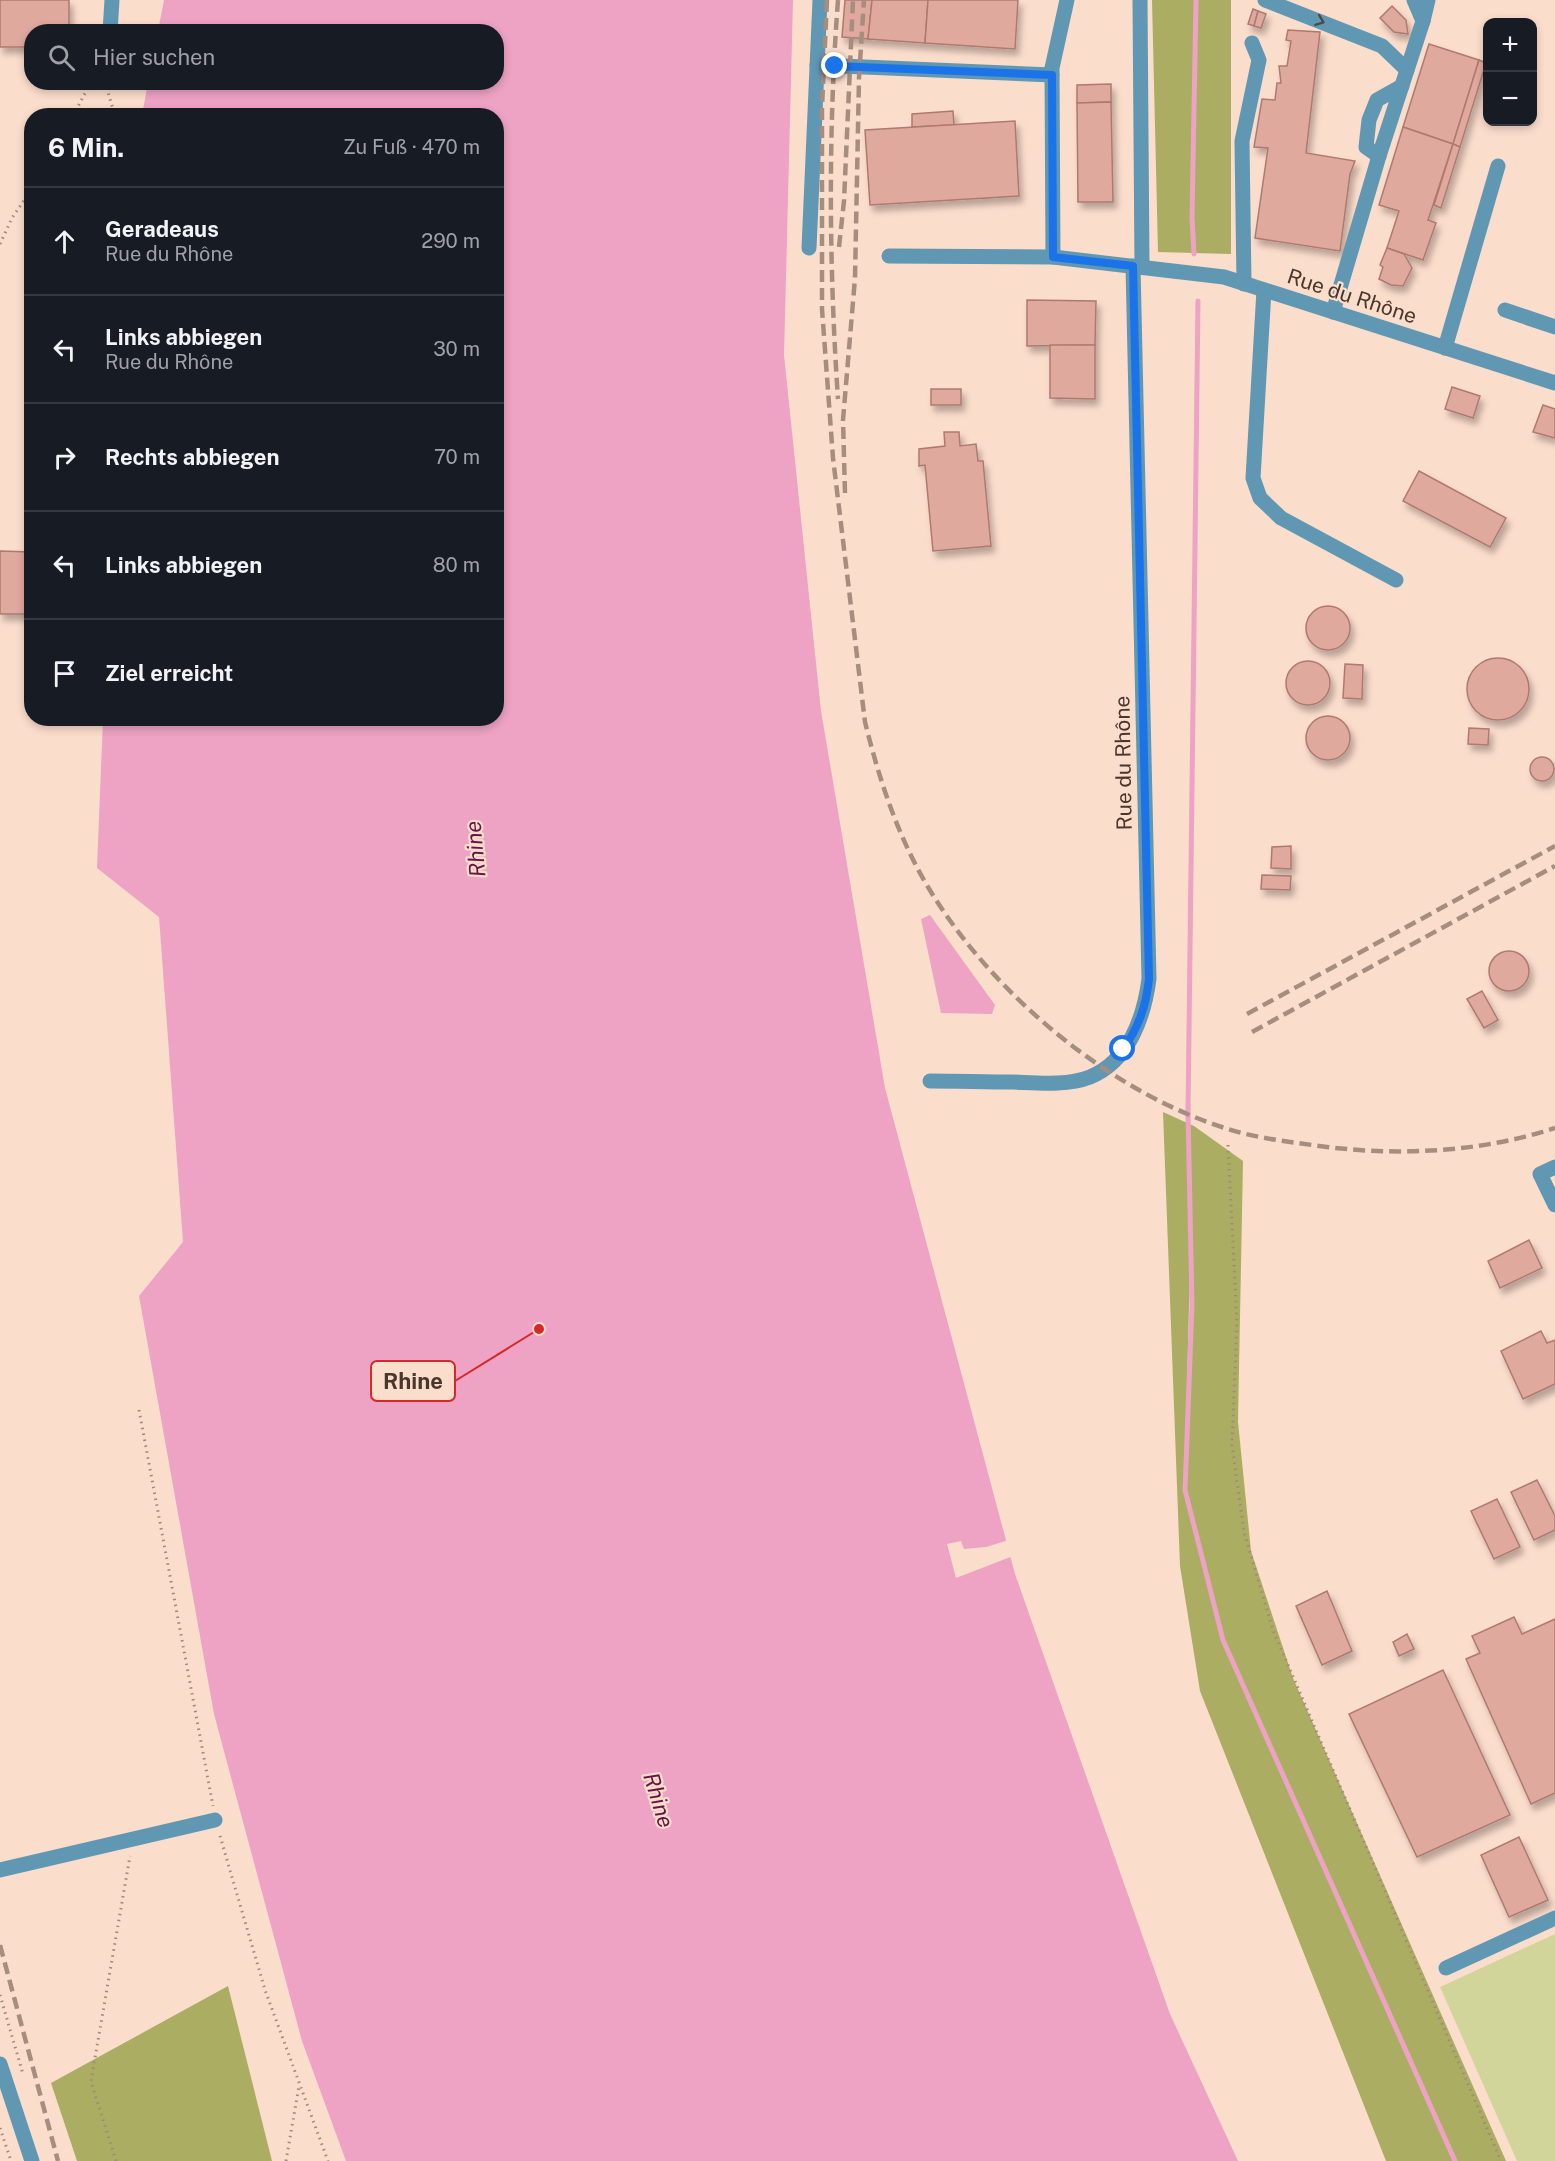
<!DOCTYPE html>
<html lang="de">
<head>
<meta charset="utf-8">
<style>
  :root { --surface:#171b24; --page:#242831; --text:#f1f3f6; --muted:#9ea1a6; --line:#363941 }
  body { margin:0; font-family:"Public Sans",sans-serif; background:var(--page); color:var(--text) }
  .controls { position:absolute; right:18px; top:18px; display:grid; overflow:hidden; border-radius:12px; box-shadow:0 3px 9px #0003 }
  .controls button { width:54px; height:54px; display:grid; place-items:center; padding:0; border:0; border-bottom:2px solid var(--line); background:var(--surface); color:var(--text); font:30px sans-serif }
  .stop { position:absolute; width:18px; height:18px; margin:-14px; border:4px solid #1a73e8; border-radius:50%; background:#fff }
  .stop.end { background:#1a73e8; border-color:#fff; box-shadow:0 2px 6px #0008 }
  .list { margin:0; padding:0; list-style:none }
  h2 { display:flex; justify-content:space-between; align-items:center; height:78px; margin:0; padding:0 24px; font-size:26px }
  h2 small { font-size:20px; font-weight:400; color:var(--muted) }
  .list li { display:grid; grid-template-columns:39px 1fr auto; gap:18px; align-items:center; box-sizing:border-box; height:108px; padding:0 24px; border-top:2px solid var(--line) }
  .list b { display:block; font-size:22px; white-space:nowrap }
  .list p { margin:0; font-size:20px; white-space:nowrap; color:var(--muted) }
  .list em { font-size:20px; font-style:normal; color:var(--muted) }
  .icon { flex:none; width:33px; height:33px; fill:none; stroke:currentColor; stroke-width:2; stroke-linecap:round; stroke-linejoin:round }
  .map { position:relative; flex:none; width:1555px; height:2161px; overflow:hidden }
  .search { position:absolute; background:var(--surface); box-shadow:0 3px 9px #0003; left:24px; top:24px; width:480px; height:66px; display:flex; align-items:center; gap:15px; box-sizing:border-box; padding:0 21px; border-radius:24px; color:var(--muted); font-size:22px }
  .panel { position:absolute; background:var(--surface); box-shadow:0 3px 9px #0003; left:24px; top:108px; width:480px; height:618px; border-radius:24px }
  .map>svg:first-child { display:block }
  .green { fill:#d2d59a }
  .forest { fill:#aaad62; fill-rule:evenodd }
  .water { fill:#eea2c4 }
  .pier { fill:#fbddcc }
  .lines { fill:none; stroke-linecap:round; stroke-linejoin:round }
  .stream { stroke:#eea2c4; stroke-width:5 }
  .building { fill:#e0a99e; stroke:#ae7a70; stroke-width:1.5; filter:url(#shadow) }
  .path { stroke:#a2897b; stroke-width:3; stroke-dasharray:1.5 4.5; stroke-linecap:butt }
  .minor { stroke:#6097b3; stroke-width:15 }
  .rail { stroke:#a68e7f; stroke-width:4.5; stroke-dasharray:12 6; stroke-linecap:butt }
  .oneway { stroke:#4e4a47 }
  .route { stroke:#1a73e8; stroke-width:8 }
  .labels { text-anchor:middle; dominant-baseline:central; stroke-width:4.5; stroke-linejoin:round; paint-order:stroke }
  .street-label { font-size:21px; fill:#4a372c; stroke:#fbddcc }
  .water-label { font-size:22px; font-style:italic; fill:#691345; stroke:#fbddcc }
  .leader { fill:none; stroke:#d62828; stroke-width:2 }
  .callout-dot { fill:#d62828; stroke:#fbddcc; stroke-width:2 }
  .callout { fill:#fbddcc; stroke:#d62828; stroke-width:2 }
  .callout-label { font-size:22px; text-anchor:middle; font-weight:bold; fill:#4a372c }
</style>
</head>
<body>
<div class="map">
<svg width="1555" height="2161" viewBox="0 0 1555 2161">
  <defs>
    <filter id="shadow"><feDropShadow dx="3.5" dy="6" stdDeviation="3" flood-color="#0004"/></filter>
  </defs>
  <rect width="100%" height="100%" fill="#fbddcc"/>
  <polygon class="green" points="1555,1934 1555,2161 1517,2161 1440,1987"/>
  <g class="forest">
    <polygon points="1152,0 1231,0 1231,254 1158,252"/>
    <path d="M1163,1112L1194,1126L1243,1161L1238,1422L1251,1551L1293,1678L1506,2161H1386L1200,1691L1180,1566ZM1192,1193V1305L1187,1421H1186Z"/>
    <polygon points="228,1986 272,2161 77,2161 51,2083"/>
  </g>
  <g class="water">
    <polygon points="164,0 793,0 784,355 821,711 885,1088 1015,1574 1170,2014 1238,2161 346,2161 302,2041 214,1714 139,1296 183,1242 159,917 97,868 103,719 496,718 496,116 142,115 148,83 496,82 496,32 158,31"/>
    <polygon points="930,915 995,1005 992,1014 941,1013 921,919"/>
  </g>
  <polygon class="pier" points="1009,1540 1013,1556 956,1578 947,1544 961,1541 964,1549 986,1547"/>
  <g class="lines">
    <g class="stream">
      <polyline points="1194,254 1192,218 1196,0"/>
      <polyline points="1198,301 1188,1112 1192,1305 1185,1490 1223,1640 1455,2161"/>
    </g>
  </g>
  <g class="building">
    <polygon points="0,0 69,0 69,32 32,32 32,47 0,47"/>
    <polygon points="845,0 872,0 868,39 842,37"/>
    <polygon points="872,0 928,0 925,43 868,39"/>
    <polygon points="928,0 1018,0 1015,49 925,43"/>
    <polygon points="1392,6 1406,20 1408,34 1394,32 1380,18"/>
    <polygon points="1253,9 1258,11 1254,26 1248,24"/>
    <polygon points="1258,11 1266,14 1261,28 1254,26"/>
    <polygon points="1288,30 1320,32 1306,153 1355,161 1350,174 1340,251 1255,238 1268,148 1254,147 1262,99 1275,100 1277,83 1281,83 1279,66 1287,66 1291,41 1286,40"/>
    <polygon points="1429,44 1479,60 1453,144 1403,127"/>
    <polygon points="1479,60 1486,63 1460,147 1453,144"/>
    <polygon points="1111,84 1111,102 1077,103 1077,85"/>
    <polygon points="1111,102 1113,202 1078,202 1077,103"/>
    <polygon points="953,111 954,125 912,127 912,114"/>
    <polygon points="1015,121 1019,196 870,205 865,130"/>
    <polygon points="1403,127 1453,144 1428,220 1436,223 1423,260 1387,248 1399,211 1379,205"/>
    <polygon points="1453,144 1460,147 1441,208 1434,205"/>
    <polygon points="1387,248 1404,254 1412,268 1403,286 1391,285 1379,279 1383,267 1380,265"/>
    <polygon points="1027,300 1096,301 1095,345 1027,346"/>
    <polygon points="1050,345 1095,345 1095,399 1050,398"/>
    <polygon points="1452,387 1480,396 1473,418 1445,409"/>
    <rect x="931" y="389" width="30" height="16"/>
    <polygon points="1543,405 1555,409 1555,438 1533,432"/>
    <polygon points="944,432 959,432 960,446 976,444 978,461 983,461 991,546 933,551 925,465 919,466 919,449 945,446"/>
    <polygon points="1419,471 1506,518 1490,547 1403,501"/>
    <polygon points="0,551 32,552 32,614 0,614"/>
    <circle cx="1328" cy="628" r="22"/>
    <circle cx="1498" cy="689" r="31"/>
    <circle cx="1308" cy="683" r="22"/>
    <polygon points="1345,664 1363,665 1362,699 1343,698"/>
    <circle cx="1328" cy="738" r="22"/>
    <polygon points="1469,728 1489,729 1488,745 1468,744"/>
    <circle cx="1542" cy="769" r="12"/>
    <polygon points="1291,846 1291,869 1271,868 1272,847"/>
    <polygon points="1262,875 1291,876 1290,890 1261,889"/>
    <circle cx="1509" cy="971" r="20"/>
    <polygon points="1482,991 1498,1020 1484,1028 1467,999"/>
    <polygon points="1529,1240 1542,1268 1500,1288 1488,1261"/>
    <polygon points="1541,1331 1547,1343 1555,1340 1555,1384 1523,1399 1501,1351"/>
    <polygon points="1537,1480 1555,1516 1555,1530 1534,1540 1511,1492"/>
    <polygon points="1497,1499 1520,1547 1494,1559 1471,1511"/>
    <polygon points="1327,1591 1352,1651 1322,1665 1296,1606"/>
    <polygon points="1514,1617 1522,1634 1555,1619 1555,1793 1531,1804 1466,1659 1480,1653 1472,1636"/>
    <polygon points="1407,1634 1414,1649 1399,1656 1393,1642"/>
    <polygon points="1443,1670 1510,1815 1417,1857 1349,1714"/>
    <polygon points="1519,1837 1548,1900 1509,1917 1481,1855"/>
  </g>
  <g class="lines">
    <g class="path">
      <polyline points="105,82 115,116"/>
      <polyline points="73,116 91,82"/>
      <polyline points="0,244 12,218 32,189"/>
      <polyline points="1228,1145 1237,1323 1232,1445 1244,1532 1273,1630 1501,2161"/>
      <polyline points="139,1410 213,1806"/>
      <polyline points="220,1836 265,1990 328,2161"/>
      <polyline points="0,1995 23,2074"/>
      <polyline points="0,2128 11,2161"/>
      <polyline points="116,2161 91,2081 130,1856"/>
      <polyline points="286,2161 299,2086"/>
    </g>
    <g class="minor">
      <polyline points="1140,0 1142,267"/>
      <polyline points="1265,0 1382,46 1407,70"/>
      <polyline points="1423,21 1428,0"/>
      <polyline points="110,32 112,0"/>
      <polyline points="817,65 1052,75"/>
      <polyline points="1379,156 1366,147 1369,120 1377,100 1402,86"/>
      <polyline points="809,248 820,0"/>
      <polyline points="889,256 1053,257 1224,277 1555,383"/>
      <polyline points="1053,257 1052,68 1067,0"/>
      <polyline points="1244,284 1242,141 1259,60 1252,43"/>
      <polyline points="1264,290 1253,478 1260,498 1281,518 1396,580"/>
      <polyline points="1505,310 1555,327"/>
      <polyline points="1333,312 1379,156 1423,21 1414,0"/>
      <polyline points="1445,348 1498,166"/>
      <path d="M930,1081C958,1081 985,1082 1013,1082C1038,1083 1067,1086 1090,1077C1129,1061 1144,1017 1149,979L1133,266"/>
      <polyline points="1555,1167 1540,1174 1555,1205"/>
      <polyline points="0,1870 215,1820"/>
      <polyline points="1446,1968 1555,1918"/>
      <polyline points="0,2064 32,2161"/>
    </g>
    <g class="rail">
      <path d="M827,0L822,108V309L833,458L865,722C879,779 898,837 928,887C993,996 1118,1100 1242,1133C1270,1140 1298,1143 1327,1147C1402,1156 1482,1152 1555,1128"/>
      <path d="M838,0C828,132 829,267 838,399"/>
      <polyline points="839,247 844,201 853,0"/>
      <polyline points="845,493 843,420 855,278 859,78 864,0"/>
      <polyline points="1247,1014 1555,846"/>
      <polyline points="1252,1032 1555,866"/>
      <polyline points="0,1945 58,2161"/>
    </g>
  </g>
  <defs><path id="oneway-chevron" d="M-2-3.5L2.5 0L-2 3.5" fill="none" stroke-width="1.6" stroke-linecap="round" stroke-linejoin="round" transform="scale(1.5)"/></defs>
  <use class="oneway" href="#oneway-chevron" transform="translate(1320 21) rotate(21)"/>
  <g class="lines">
    <path class="route" d="M835,66L1052,75L1053,257L1133,266L1149,979C1146,1006 1139,1027 1123,1049"/>
  </g>
  <g class="labels">
    <g class="street-label">
      <text transform="translate(1352 296) rotate(18)">Rue du Rhône</text>
      <text transform="translate(1123 763) rotate(-91)">Rue du Rhône</text>
    </g>
    <g class="water-label">
      <text transform="translate(475 849) rotate(-95)">Rhine</text>
      <text transform="translate(659 1800) rotate(73)">Rhine</text>
    </g>
  </g>
  <path class="leader" d="M539 1329L455 1381"/>
  <circle class="callout-dot" cx="539" cy="1329" r="6"/>
  <rect class="callout" x="371" y="1361" width="84" height="40" rx="6"/>
  <g class="callout-label">
    <text x="413" y="1389">Rhine</text>
  </g>
</svg>
<div class="controls">
<button>+</button>
<button>−</button>
</div>
<div class="stop" style="left:1123px;top:1049px"></div>
<div class="stop end" style="left:835px;top:66px"></div>
<div class="search"><svg class="icon" aria-label="search" viewBox="0 0 24 24"><circle cx="10" cy="10" r="6"/><path d="M15 15l6 6"/></svg>Hier suchen</div>
<section class="panel">
<h2>6 Min.<small>Zu Fuß · 470 m</small></h2>
<ul class="list">
<li><svg class="icon" aria-label="ahead" viewBox="0 0 24 24"><path d="M12 20V5M6 11l6-6 6 6"/></svg><div><b>Geradeaus</b><p>Rue du Rhône</p></div><em>290 m</em></li>
<li><svg class="icon" aria-label="left" viewBox="0 0 24 24"><path d="M17 20v-9H6M10 6l-5 5 5 5"/></svg><div><b>Links abbiegen</b><p>Rue du Rhône</p></div><em>30 m</em></li>
<li><svg class="icon" aria-label="right" viewBox="0 0 24 24"><path d="M7 20v-9h11M14 6l5 5-5 5"/></svg><div><b>Rechts abbiegen</b></div><em>70 m</em></li>
<li><svg class="icon" aria-label="left" viewBox="0 0 24 24"><path d="M17 20v-9H6M10 6l-5 5 5 5"/></svg><div><b>Links abbiegen</b></div><em>80 m</em></li>
<li><svg class="icon" aria-label="arrive" viewBox="0 0 24 24"><path d="M6 21V4h12l-3 4 3 4H6"/></svg><div><b>Ziel erreicht</b></div></li>
</ul>
</section>
</div>
</body>
</html>
